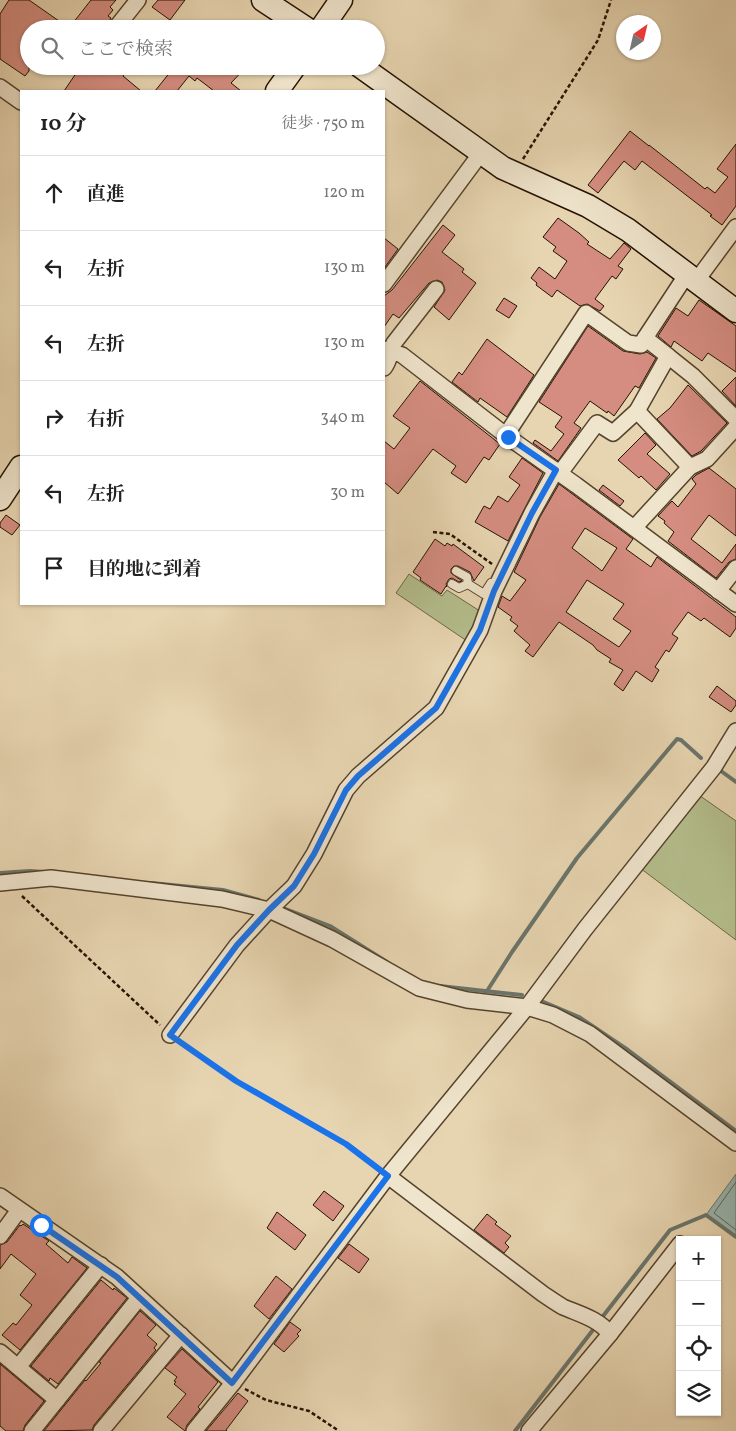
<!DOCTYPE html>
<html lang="ja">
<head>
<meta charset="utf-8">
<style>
  :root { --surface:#fff; --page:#f2f2f2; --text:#222; --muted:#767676; --line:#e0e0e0 }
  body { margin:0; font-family:Vollkorn,"Noto Serif JP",serif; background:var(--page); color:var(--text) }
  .controls { position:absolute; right:15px; bottom:15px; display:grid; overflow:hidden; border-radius:0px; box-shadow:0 1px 4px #0004 }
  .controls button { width:45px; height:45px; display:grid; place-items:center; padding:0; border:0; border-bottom:1px solid var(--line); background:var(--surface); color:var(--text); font:25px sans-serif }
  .compass { position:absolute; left:616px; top:15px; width:45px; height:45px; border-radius:50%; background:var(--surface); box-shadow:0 1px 4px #0004; rotate:34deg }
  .stop { position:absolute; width:15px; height:15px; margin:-11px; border:4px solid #1a73e8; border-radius:50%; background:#fff }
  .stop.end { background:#1a73e8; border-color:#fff; box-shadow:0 1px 5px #0008 }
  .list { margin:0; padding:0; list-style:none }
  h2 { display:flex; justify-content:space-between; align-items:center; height:65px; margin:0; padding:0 20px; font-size:21px }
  h2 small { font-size:16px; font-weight:400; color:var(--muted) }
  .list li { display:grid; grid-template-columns:32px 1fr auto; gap:15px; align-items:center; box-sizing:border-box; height:75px; padding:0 20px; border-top:1px solid var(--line) }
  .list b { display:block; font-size:19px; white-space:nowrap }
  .list em { font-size:16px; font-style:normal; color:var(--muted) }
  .icon { flex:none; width:28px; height:28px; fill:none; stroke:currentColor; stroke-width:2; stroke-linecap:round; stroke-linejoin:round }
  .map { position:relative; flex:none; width:736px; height:1431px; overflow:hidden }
  .search { position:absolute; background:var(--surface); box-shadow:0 1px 4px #0004; left:20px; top:20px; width:365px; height:55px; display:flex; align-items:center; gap:12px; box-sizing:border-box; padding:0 18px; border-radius:28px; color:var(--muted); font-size:19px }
  .panel { position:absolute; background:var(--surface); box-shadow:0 1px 4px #0004; left:20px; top:90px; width:365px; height:515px; border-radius:0px }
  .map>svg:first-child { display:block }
  .green { fill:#b4bd8c; stroke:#6c6846 }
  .water { fill:#98b7b3; stroke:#6a756b }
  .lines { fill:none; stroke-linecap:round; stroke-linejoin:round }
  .shore { stroke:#5e645a; stroke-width:1 }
  .stream { stroke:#6a756b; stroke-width:4 }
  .building { fill:#d58d81; stroke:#241200; fill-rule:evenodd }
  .lane-casing { stroke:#55432c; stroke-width:10 }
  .street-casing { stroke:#55432c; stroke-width:18 }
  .secondary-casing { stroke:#241200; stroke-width:25 }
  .path { stroke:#241200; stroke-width:2.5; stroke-dasharray:4 2.5; stroke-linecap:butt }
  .lane { stroke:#efe4cc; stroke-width:8 }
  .street { stroke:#efe4cc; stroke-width:15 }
  .secondary { stroke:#efe4cc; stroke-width:22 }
  .route { stroke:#1a73e8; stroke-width:6 }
</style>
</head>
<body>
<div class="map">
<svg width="736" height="1431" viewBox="0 0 736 1431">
  <rect width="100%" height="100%" fill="#e7d5b1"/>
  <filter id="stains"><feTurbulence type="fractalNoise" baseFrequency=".004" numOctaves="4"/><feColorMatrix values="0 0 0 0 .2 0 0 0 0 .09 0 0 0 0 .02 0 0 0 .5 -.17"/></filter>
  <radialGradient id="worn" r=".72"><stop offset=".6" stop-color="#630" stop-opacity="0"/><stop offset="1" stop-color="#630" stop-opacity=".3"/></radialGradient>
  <g class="green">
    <polygon points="409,574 442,596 447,590 483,613 467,641 396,593"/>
    <polygon points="696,793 736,821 736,940 640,868"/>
  </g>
  <polygon class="water" points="736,1174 736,1234 735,1236 706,1215"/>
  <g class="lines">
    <polyline class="shore" points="736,1182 714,1213 736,1230"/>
    <g class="stream">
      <polyline points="721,771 736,782"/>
      <polyline points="0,873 30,871 44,872"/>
      <polyline points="151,883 223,890 259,900"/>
      <polyline points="283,908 330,926 387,962"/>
      <polyline points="440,986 522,995"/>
      <polyline points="487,991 512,952 577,858 677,739 681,740 701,758"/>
      <polyline points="539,1000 579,1017 628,1050 736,1131"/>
      <polyline points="600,1320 670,1230 706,1215 736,1237"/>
      <polyline points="515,1431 596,1326"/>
    </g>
  </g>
  <g class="building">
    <polygon points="9,0 29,0 69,28 91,0 116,0 110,7 113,10 108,16 111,18 106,27 99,22 93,29 29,29 29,71 25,76 0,59 0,14"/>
    <polygon points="158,0 185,0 170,20 152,7"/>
    <polygon points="81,66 131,66 123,76 141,91 64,91"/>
    <polygon points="175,66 247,66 231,83 241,91 214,91 197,78 195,81 189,76 177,91 155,91"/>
    <polygon points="630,131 649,146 649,145 705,189 707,187 715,193 728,177 717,169 736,144 736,206 722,225 710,216 712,215 642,161 635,170 624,161 598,193 588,185"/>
    <polygon points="558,218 579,233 589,242 587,244 610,259 624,243 631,249 618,266 623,269 616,279 612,276 595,299 604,306 600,311 587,304 580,306 557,290 552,297 536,285 537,283 531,278 539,267 555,279 567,261 553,251 556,247 543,237"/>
    <polygon points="443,225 455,235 442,252 464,269 462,272 476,283 449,320 434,307 445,290 442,282 437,280 429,283 399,318 393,314 384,327 384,296 392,290"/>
    <polygon points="384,238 398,249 385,267 384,267"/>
    <polygon points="504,298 517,306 509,318 496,310"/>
    <polygon points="699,300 736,326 736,372 708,353 702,361 674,341 671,347 658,336 676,308 688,316"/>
    <polygon points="588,326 623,351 640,354 647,352 656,358 639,388 635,386 614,416 608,411 607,413 590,401 574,423 581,428 558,461 533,443 535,440 551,451 564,434 555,427 562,417 539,402"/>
    <polygon points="487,339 534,375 507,417 480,398 478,402 452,382 459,372 462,375"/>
    <polygon points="736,377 736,406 722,391"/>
    <polygon points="420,381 500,444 489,460 484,457 466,483 451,473 456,466 433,449 398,494 384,482 384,441 394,449 410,428 393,416"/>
    <polygon points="688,385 727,423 701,451 692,456 657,419 670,408"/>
    <polygon points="645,433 656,445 647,454 670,474 656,490 641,476 639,478 618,460"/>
    <polygon points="522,458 543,473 508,541 475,522 484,506 490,509 498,496 508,502 520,485 509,477"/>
    <polygon points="709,468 736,489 736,536 709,515 691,539 722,563 736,544 736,559 729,562 716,578 668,541 674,532 664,523 665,521 658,516 672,501 678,507 696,484 692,479 696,475"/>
    <path d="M559,484L633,539L626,549L651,567L657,557L736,617V628L730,637L704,618L701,621L688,612L672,634L678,638L669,652L666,650L655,667L659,670L652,682L636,671L623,691L614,684L623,670L609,662L611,659L597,650L593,645L559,622L533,657L525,651L530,645L514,631L518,626L510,620L512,617L498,607L502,596L510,601L526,580L514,572L540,517ZM585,528L617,548L602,571L572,548ZM587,580L624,604L613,619L631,631L619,647L566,612Z"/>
    <polygon points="603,485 624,501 620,506 599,490"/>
    <polygon points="6,515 20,525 12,535 0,527 0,523"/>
    <polygon points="435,539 445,546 447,543 452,546 453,544 484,567 474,581 470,572 458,566 454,566 451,569 451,573 462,581 459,582 452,578 449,579 446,584 447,587 446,586 441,594 420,580 421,578 413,572"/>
    <polygon points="717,686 736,701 736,705 731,712 709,697"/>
    <polygon points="324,1191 344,1206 333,1221 313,1205"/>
    <polygon points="277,1212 306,1235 295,1250 267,1228"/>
    <polygon points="487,1214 497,1222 495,1224 511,1236 505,1243 509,1247 504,1253 474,1230"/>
    <polygon points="23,1224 49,1241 46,1244 68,1263 72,1257 87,1268 20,1350 2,1335 13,1323 16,1325 32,1305 20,1295 36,1274 11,1254 0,1269 0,1245 7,1242 20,1225 21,1226"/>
    <polygon points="349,1244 369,1259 359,1273 338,1258"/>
    <polygon points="276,1276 292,1289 269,1319 254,1306"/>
    <polygon points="101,1280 113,1290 114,1288 127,1298 58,1384 50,1378 49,1381 31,1366"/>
    <polygon points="140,1311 156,1325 147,1335 157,1344 154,1348 156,1350 94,1425 92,1430 44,1431 85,1380 86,1381 101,1363 99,1362"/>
    <polygon points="290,1322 301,1330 297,1334 299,1336 284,1352 274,1344"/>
    <polygon points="182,1349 218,1382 198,1407 200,1409 187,1425 185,1431 167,1417 186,1394 174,1384 176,1382 174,1381 177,1377 165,1368"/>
    <polygon points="0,1364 44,1401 25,1425 23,1431 6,1431 0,1426"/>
    <polygon points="238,1393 248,1401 226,1430 227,1431 206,1431"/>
  </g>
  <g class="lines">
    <g class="lane-casing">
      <g id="lane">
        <polyline points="456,571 467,577 468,584"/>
        <polyline points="452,584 459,588 468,584 484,594 491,583"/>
      </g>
    </g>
    <g class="street-casing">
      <g id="street">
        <polyline points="115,29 138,0"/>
        <polyline points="0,87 21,102"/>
        <polyline points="697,280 736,227"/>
        <polyline points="384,284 481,153"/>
        <polyline points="384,349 402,355 508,437 576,485 736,604"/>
        <polyline points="668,356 693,376 736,419"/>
        <path d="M384,368C390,361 390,351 394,343L436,289"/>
        <polyline points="637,411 668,356 645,338 687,274"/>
        <polyline points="506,435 586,313 628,343 641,345 645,338"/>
        <polyline points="560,473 597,423 613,433 637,411 690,467 707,459 736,427"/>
        <polyline points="634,528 690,467"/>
        <polyline points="718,591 736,568"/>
        <polyline points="0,883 51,878 222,899 269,910 332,939 419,988 467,1000 527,1007 553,1015 590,1034 736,1143"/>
        <polyline points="170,1035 237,945 269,910 294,886 314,854 346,790 358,776 436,708 480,630 494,591 532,513 556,470"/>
        <path d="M388,1176L543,1294C549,1298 556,1303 563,1307C579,1314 599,1319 610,1334"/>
        <polyline points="0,1196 117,1277 233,1383 388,1176 527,1007 585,929 714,767 736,731"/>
        <polyline points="0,1236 19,1210"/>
        <polyline points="0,1352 57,1400"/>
        <polyline points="18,1367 101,1265"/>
        <polyline points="32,1431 139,1298"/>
        <polyline points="101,1431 181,1335"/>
        <polyline points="194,1431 233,1383"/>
        <polyline points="529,1431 610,1334 680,1244"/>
      </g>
    </g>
    <g class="secondary-casing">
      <g id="secondary">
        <polyline points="263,0 307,29"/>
        <polyline points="321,29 341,0"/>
        <polyline points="360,66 503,168 588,206 628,230 736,311"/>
        <polyline points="277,91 295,66"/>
        <polyline points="0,499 21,467"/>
      </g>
    </g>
    <g class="path">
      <polyline points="523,159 598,40 611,0"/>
      <polyline points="433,532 450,534 492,564"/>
      <polyline points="22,896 160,1025"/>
      <polyline points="182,1043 236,1081 346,1144 377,1168"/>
      <polyline points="245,1389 266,1400 309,1411 339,1431"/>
    </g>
    <use href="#lane" class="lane"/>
    <use href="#street" class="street"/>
    <use href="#secondary" class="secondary"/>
  </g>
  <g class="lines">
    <polyline class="route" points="41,1225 117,1277 232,1383 388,1176 346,1144 236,1081 170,1035 237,945 269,910 294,886 314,854 346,790 358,776 436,708 480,630 494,591 532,513 556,470 508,437"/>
  </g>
  <rect width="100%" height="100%" filter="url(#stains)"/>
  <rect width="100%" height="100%" fill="url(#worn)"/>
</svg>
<div class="controls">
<button>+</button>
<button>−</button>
<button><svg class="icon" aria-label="locate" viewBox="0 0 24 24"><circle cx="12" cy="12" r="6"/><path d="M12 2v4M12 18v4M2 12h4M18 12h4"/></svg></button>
<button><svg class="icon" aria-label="layers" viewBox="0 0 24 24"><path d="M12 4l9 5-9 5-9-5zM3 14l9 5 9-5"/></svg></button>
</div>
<svg class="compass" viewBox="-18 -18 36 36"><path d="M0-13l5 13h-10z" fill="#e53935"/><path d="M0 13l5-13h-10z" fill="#767676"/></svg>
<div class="stop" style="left:41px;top:1225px"></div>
<div class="stop end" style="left:508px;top:437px"></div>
<div class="search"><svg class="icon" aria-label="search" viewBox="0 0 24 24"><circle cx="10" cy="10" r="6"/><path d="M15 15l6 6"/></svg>ここで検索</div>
<section class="panel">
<h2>10 分<small>徒歩 · 750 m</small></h2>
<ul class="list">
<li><svg class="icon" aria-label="ahead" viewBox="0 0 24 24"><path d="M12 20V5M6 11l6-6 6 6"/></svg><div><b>直進</b></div><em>120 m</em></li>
<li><svg class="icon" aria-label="left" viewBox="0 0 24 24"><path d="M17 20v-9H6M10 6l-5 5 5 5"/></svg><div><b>左折</b></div><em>130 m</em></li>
<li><svg class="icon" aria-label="left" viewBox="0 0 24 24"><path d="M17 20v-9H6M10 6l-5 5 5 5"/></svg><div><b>左折</b></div><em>130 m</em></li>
<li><svg class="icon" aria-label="right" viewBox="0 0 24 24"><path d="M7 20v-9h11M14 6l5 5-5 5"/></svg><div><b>右折</b></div><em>340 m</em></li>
<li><svg class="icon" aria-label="left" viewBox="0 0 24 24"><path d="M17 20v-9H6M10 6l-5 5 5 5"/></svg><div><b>左折</b></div><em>30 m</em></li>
<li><svg class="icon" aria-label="arrive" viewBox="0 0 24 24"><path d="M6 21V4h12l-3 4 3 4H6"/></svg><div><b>目的地に到着</b></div></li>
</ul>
</section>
</div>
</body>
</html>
